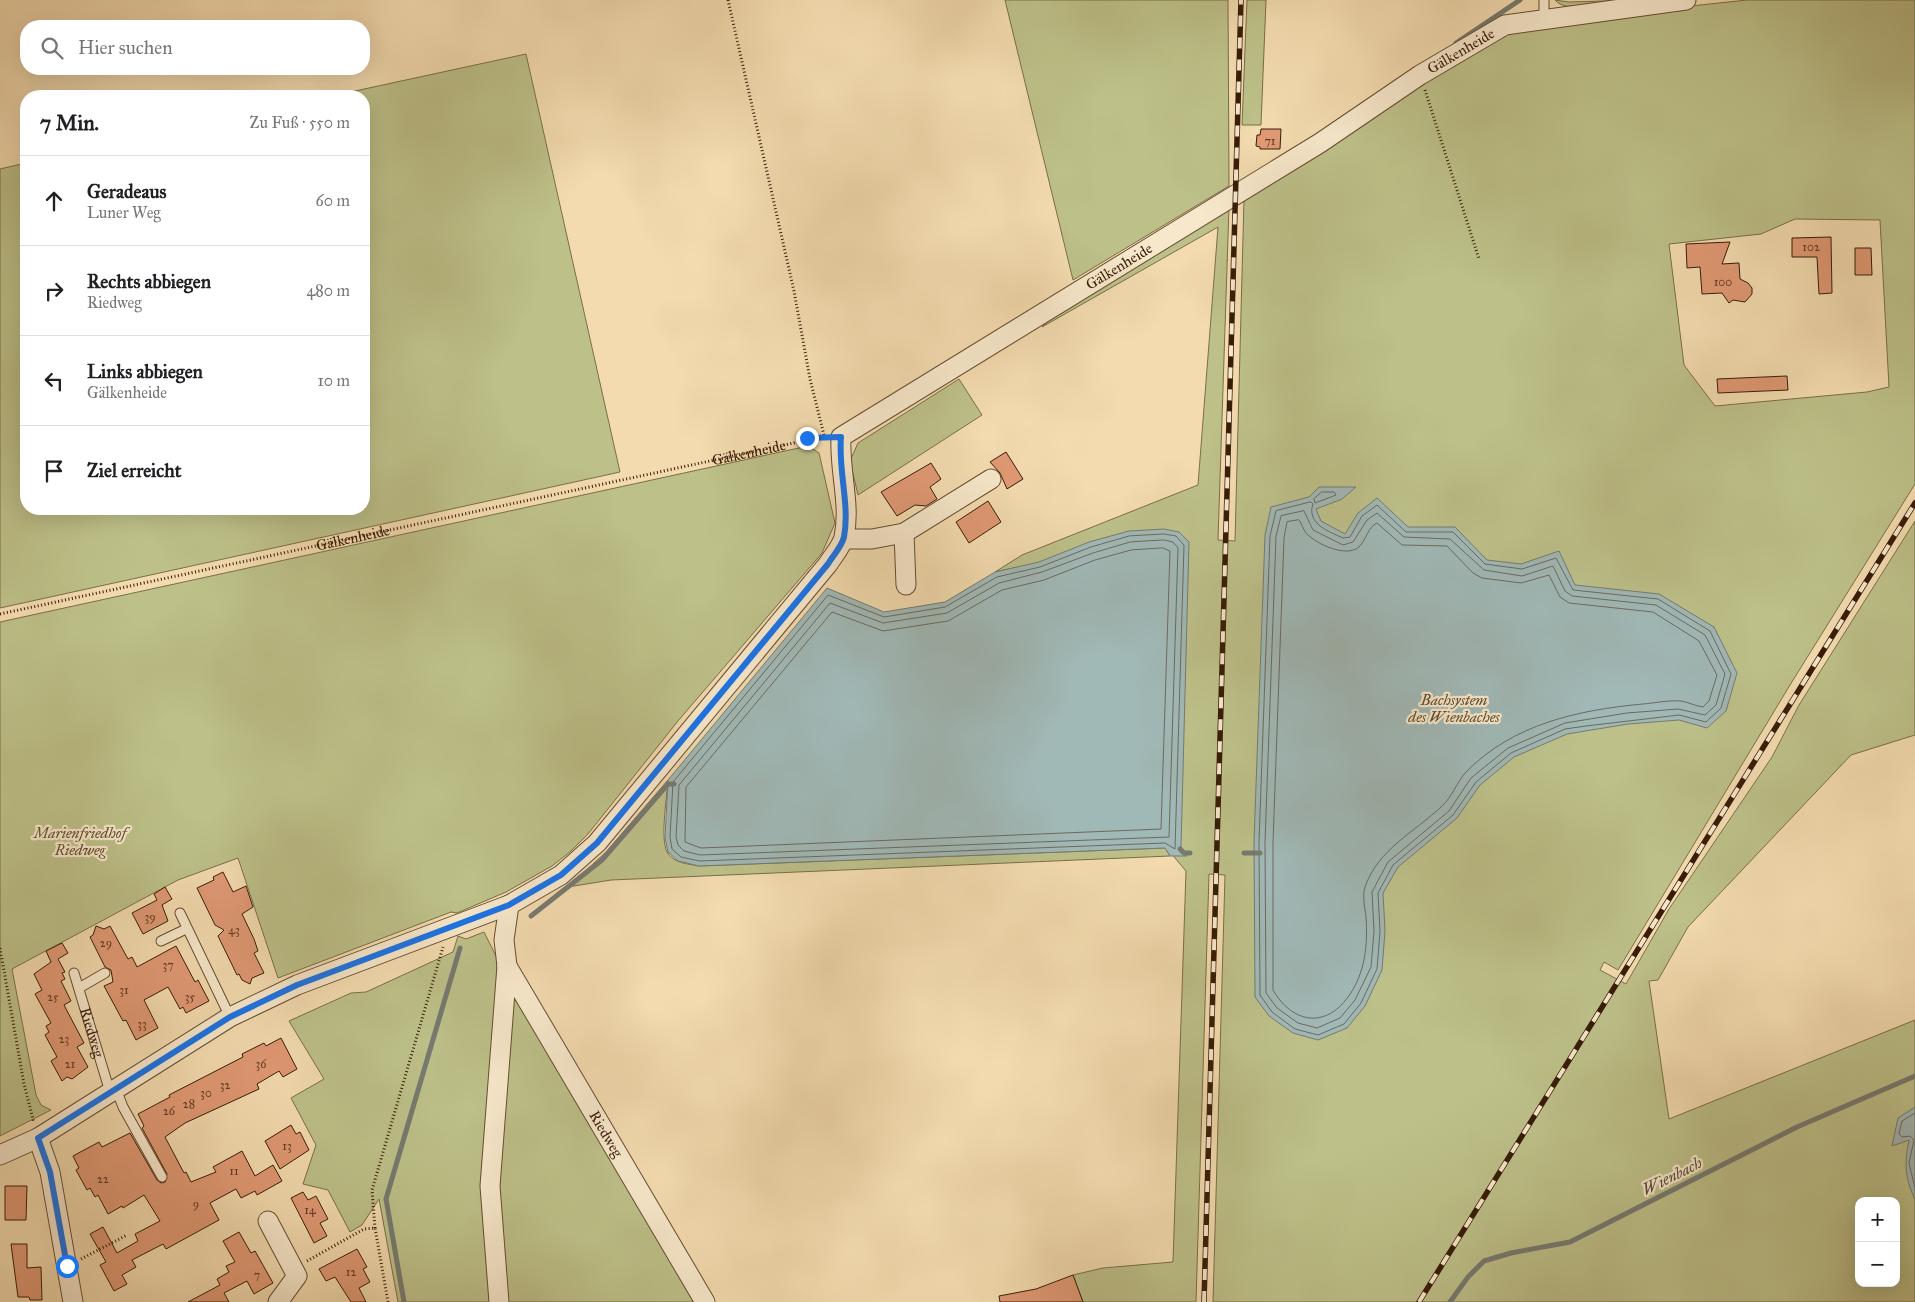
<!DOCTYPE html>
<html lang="de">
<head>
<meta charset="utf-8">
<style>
  :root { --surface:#fff; --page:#f6f6f6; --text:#202124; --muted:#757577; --line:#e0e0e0 }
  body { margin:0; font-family:"IM FELL Great Primer",serif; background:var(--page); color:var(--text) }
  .controls { position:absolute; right:15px; bottom:15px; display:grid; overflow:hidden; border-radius:10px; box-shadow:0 5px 20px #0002 }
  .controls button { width:45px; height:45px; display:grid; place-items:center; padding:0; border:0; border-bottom:1px solid var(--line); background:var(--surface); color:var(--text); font:25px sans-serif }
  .stop { position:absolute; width:15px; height:15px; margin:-11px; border:4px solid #1a73e8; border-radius:50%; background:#fff }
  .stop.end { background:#1a73e8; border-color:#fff; box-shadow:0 1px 5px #0008 }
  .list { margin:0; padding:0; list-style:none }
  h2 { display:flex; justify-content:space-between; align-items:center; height:65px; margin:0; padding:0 20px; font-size:21px }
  h2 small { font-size:16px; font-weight:400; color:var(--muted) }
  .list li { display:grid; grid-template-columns:32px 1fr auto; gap:15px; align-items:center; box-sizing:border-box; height:90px; padding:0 20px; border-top:1px solid var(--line) }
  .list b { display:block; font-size:19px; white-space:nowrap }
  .list p { margin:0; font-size:16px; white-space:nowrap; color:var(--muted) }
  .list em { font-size:16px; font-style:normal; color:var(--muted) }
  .icon { flex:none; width:28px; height:28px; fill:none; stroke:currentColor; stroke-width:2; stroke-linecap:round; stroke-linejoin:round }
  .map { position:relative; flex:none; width:1915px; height:1302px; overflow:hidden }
  .search { position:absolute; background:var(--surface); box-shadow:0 5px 20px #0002; left:20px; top:20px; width:350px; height:55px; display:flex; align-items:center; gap:12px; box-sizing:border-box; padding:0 18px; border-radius:20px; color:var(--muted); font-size:19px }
  .panel { position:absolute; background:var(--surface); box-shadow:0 5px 20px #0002; left:20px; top:90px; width:350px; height:425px; border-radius:20px }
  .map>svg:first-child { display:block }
  .green { fill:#bdc089; stroke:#7a6e48; fill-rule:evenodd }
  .water { fill:#a0b8b6; stroke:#767a70 }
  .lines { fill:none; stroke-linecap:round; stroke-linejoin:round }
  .shore { stroke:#6c6a5e; stroke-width:1 }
  .stream { stroke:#767a70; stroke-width:5 }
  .building { fill:#e09974; stroke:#381c07 }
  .lane-casing { stroke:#674c31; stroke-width:11 }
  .street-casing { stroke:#674c31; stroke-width:21 }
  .path { stroke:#381c07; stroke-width:3; stroke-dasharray:1 2.5; stroke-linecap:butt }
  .lane { stroke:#f7e8cb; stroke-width:9 }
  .street { stroke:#f7e8cb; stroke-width:19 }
  .rail-casing { stroke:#381c07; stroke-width:5.5 }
  .rail { stroke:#f7e8cb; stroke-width:4; stroke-dasharray:11; stroke-linecap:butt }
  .route { stroke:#1a73e8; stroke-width:6 }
  .labels { text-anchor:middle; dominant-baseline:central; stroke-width:4.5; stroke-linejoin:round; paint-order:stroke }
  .number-label { font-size:12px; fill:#623b22 }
  .street-label { font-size:15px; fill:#381c07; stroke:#f7e8cb }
  .park-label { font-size:15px; font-style:italic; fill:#604d2e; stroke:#f7e8cb }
  .water-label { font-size:16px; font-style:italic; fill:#574b3c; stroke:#f7e8cb }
</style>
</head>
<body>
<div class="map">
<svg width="1915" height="1302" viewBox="0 0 1915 1302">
  <rect width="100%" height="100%" fill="#f3dbaf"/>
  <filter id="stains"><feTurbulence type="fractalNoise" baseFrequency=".004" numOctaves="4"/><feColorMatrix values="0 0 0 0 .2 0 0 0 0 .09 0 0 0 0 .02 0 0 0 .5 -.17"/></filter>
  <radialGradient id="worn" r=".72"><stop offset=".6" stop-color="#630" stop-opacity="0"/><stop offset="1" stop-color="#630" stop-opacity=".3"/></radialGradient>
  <g class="green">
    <polygon points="1005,0 1228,0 1229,186 1073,280"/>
    <polygon points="1247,0 1266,0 1261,125 1242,125"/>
    <path d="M1555,0L1569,2L1636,0C1617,2 1566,15 1555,0Z"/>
    <path d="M1747,0H1915V484L1790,685L1618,970L1604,962L1600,970L1626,984L1669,909L1772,757L1799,705L1915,521V735L1851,755L1688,927L1658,980L1649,981L1669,1119L1915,1020V1302H1213L1225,875L1209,874L1196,1302H1083L1073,1275L1103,1268L1173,1262L1186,871L1170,852L1167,851L1170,856L611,880L568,887L606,852L668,780C667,797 660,838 667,852C673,863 688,864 699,866L1164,848L881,619L966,599L1019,567L995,572L1022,555L1198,485L1218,227L1042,327L1060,311L1229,207L1218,540L1235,541L1244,199L1507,29L1550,21ZM1795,219L1880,220L1889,387L1867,392L1715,406L1684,365L1669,244L1761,234ZM1859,1201H1896V1283H1859Z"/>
    <polygon points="526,54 620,472 0,608 0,169 26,163 26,509 364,509 364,96 332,96"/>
    <polygon points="959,379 982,415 858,495 850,461 858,443"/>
    <polygon points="808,446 819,453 835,523 822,553 678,721 588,834 571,851 552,866 506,892 457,913 451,912 278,978 238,858 178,880 12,969 36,1095 41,1105 51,1110 0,1136 0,622"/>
    <polygon points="484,932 502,968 494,1302 398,1302 379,1199 362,1225 350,1232 328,1190 303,1184 316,1145 291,1098 324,1079 289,1021 351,993 366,992 453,952 458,936 466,939"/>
    <polygon points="511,984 700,1302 504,1302 495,1187"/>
  </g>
  <g class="water">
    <polygon points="1319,487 1356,487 1342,499 1316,509 1321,521 1345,534 1358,513 1377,498 1408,527 1455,527 1487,560 1521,564 1559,551 1575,585 1659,594 1714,627 1737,673 1726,711 1707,728 1679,720 1628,724 1567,734 1514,757 1480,785 1457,818 1398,867 1383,893 1385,931 1382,970 1365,1006 1347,1028 1318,1040 1293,1033 1269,1016 1255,997 1254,842 1265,535 1271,507 1309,497"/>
    <polygon points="1164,529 1179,532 1189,542 1181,847 1187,856 1170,856 1165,848 699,866 678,861 668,852 665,838 668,780 827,588 884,612 945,602 995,572 1039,562 1089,542 1129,531"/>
    <path d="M1915,1107V1200C1905,1177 1904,1165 1909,1140L1892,1146L1898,1118Z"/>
  </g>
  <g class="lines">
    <g class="shore">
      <polygon points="1322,492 1334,492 1336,495 1315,503 1314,499"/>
      <path d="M1311,502L1313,504C1306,524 1330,532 1343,538L1350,537L1362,516L1377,505L1406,532H1453L1485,564L1522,569L1556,558L1573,590L1658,599L1710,631L1731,674L1721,708L1706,722L1679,715L1586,726L1565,729L1511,753L1476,782L1453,815L1393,865L1378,893L1380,931L1377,969L1361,1003L1344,1024L1318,1035L1295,1029L1272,1012L1260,995L1259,842L1270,536L1276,511Z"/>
      <polygon points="1304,511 1313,530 1343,545 1353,542 1367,520 1377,513 1404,537 1450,539 1484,570 1522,576 1553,566 1565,591 1572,596 1656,605 1705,635 1725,674 1716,705 1705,715 1678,709 1627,713 1565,723 1508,748 1471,778 1449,811 1388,862 1372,892 1374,931 1371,967 1355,1000 1340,1018 1317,1028 1298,1023 1277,1008 1266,993 1265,842 1276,536 1281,516"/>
      <path d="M1299,520C1302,524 1303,529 1306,533C1316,544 1346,558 1359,547C1366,540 1368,527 1377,523L1402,545L1447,546L1473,573L1482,578L1521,583L1549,575L1560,597L1569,603L1653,612L1699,641L1717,675L1709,701L1703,707C1695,706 1688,702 1681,701C1668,700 1655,703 1643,704C1578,710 1513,724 1466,772C1457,782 1452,797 1442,806C1415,832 1378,849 1365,887C1362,896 1365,908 1366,917C1368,945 1365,974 1348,997C1325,1029 1292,1023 1273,990V842L1284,538L1287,522Z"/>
      <polygon points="1164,534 1176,536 1184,545 1175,849 1165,843 700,861 681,857 672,849 670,837 673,782 828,595 884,617 945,607 997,577 1040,567 1091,547 1129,536"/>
      <polygon points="1164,540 1173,542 1178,548 1169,837 700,855 684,851 678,845 676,837 679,785 830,603 883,623 947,613 999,583 1042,572 1093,553 1130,542"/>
      <polygon points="1163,548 1170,551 1161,829 701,848 685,842 686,787 832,612 883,631 948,621 1002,590 1044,580 1095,560 1131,550"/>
      <polyline points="1915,1113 1902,1121 1899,1134 1902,1137 1910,1136 1914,1140 1909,1163 1915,1188"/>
    </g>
    <g class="stream">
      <polyline points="1456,43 1520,0"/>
      <polyline points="1180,849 1184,853 1190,853"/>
      <polyline points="1244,853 1260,853"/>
      <polyline points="531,916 602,860 668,784 674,784"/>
      <polyline points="404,1302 386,1199 460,948"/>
      <polyline points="1450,1302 1468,1277 1484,1261 1511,1253 1570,1242 1797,1127 1915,1076"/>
    </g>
  </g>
  <g class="building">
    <polygon points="1261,129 1281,129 1280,149 1260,149 1260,147 1256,146 1257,135 1260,135"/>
    <polygon points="1831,237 1832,293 1819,294 1817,257 1792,257 1792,238"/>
    <polygon points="1730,242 1722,264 1739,263 1740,279 1748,283 1752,288 1752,294 1745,302 1733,300 1729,303 1722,293 1702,294 1700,267 1687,268 1686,244"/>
    <polygon points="1855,248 1871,248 1872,275 1855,275"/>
    <polygon points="1787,376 1788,390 1718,393 1717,379"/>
    <polygon points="1006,452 1023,479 1007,489 1000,473 990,462"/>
    <polygon points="931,463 941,479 930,487 937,499 926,506 915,505 897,516 881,492"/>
    <polygon points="988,501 1001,522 969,543 956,522"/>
    <polygon points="223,872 233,892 246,886 253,907 242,914 254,939 258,951 254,953 264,973 252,978 250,984 242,980 239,974 237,975 218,936 224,930 215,925 197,888 214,880 213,877"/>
    <polygon points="165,887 172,899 162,905 168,921 143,934 132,913 157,900 154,894"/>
    <polygon points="96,926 104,929 110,926 128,959 132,957 137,967 176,946 195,982 198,980 209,1001 186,1013 183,1007 180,1009 168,987 144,1000 158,1028 136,1040 126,1020 123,1021 104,986 113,982 111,970 105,967 90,937 93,935"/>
    <polygon points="62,943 68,953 58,959 65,972 62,973 65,979 61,981 71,1001 64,1005 84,1043 77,1047 88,1067 72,1079 67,1077 62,1081 51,1061 57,1057 45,1035 49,1032 46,1026 51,1023 35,994 42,990 34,974 51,962 46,951"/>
    <polygon points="281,1038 297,1069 283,1077 279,1071 257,1084 259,1089 185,1123 165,1137 184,1173 186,1172 191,1182 216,1172 213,1167 242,1151 255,1176 273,1165 282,1181 257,1195 255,1191 241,1198 236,1189 210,1203 219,1220 166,1249 163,1244 132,1260 136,1267 122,1275 127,1284 114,1291 100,1265 106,1262 90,1234 103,1227 117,1253 138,1241 135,1234 160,1221 144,1195 123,1208 122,1206 108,1214 98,1195 95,1197 90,1188 87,1190 76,1170 79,1168 73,1156 99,1142 102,1147 130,1133 157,1180 161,1183 165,1182 167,1174 142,1128 144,1126 138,1114 170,1097 169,1095 243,1057 242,1054 264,1043 266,1046"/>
    <polygon points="291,1125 296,1134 300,1132 309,1150 280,1169 265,1141"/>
    <polygon points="5,1186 27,1186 26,1220 5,1220"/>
    <polygon points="303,1192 308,1200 316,1196 328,1219 320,1223 327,1236 314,1243 291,1198"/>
    <polygon points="239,1232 251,1253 255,1251 273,1283 254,1294 247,1281 224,1293 229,1302 188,1302 220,1285 217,1279 229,1272 226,1266 235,1262 223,1241"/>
    <polygon points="11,1244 27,1244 27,1268 41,1267 42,1300 30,1300 29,1297 18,1297"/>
    <polygon points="357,1249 367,1267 363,1269 370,1282 359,1288 366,1302 351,1302 335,1277 326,1281 319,1269"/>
    <polygon points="1073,1275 1083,1302 1000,1302 999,1296 1036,1289"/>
  </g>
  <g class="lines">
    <g class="lane-casing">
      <g id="lane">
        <polyline points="1544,18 1544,0"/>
        <polyline points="180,913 230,1017"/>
        <polyline points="161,941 186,929"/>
        <path id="s2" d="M74,973L110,1092"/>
        <polyline points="79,988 105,973"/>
        <polyline points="116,1089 123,1107 162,1177"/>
      </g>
    </g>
    <g class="street-casing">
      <g id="street">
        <polyline points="904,533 906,585"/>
        <polyline points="844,539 872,539 904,533 991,479"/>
        <path id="s3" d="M507,966L705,1302"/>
        <polyline points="38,1138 50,1172 73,1302"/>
        <path id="s4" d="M0,1155L38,1138L230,1017L297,985L509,905L561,875L597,843L828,564C833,556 842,546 844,537C851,505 839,470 841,437L1320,143L1420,75L1505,25L1686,0"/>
        <polyline points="268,1221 297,1276 278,1302"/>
        <polyline points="499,1302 490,1186 507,966 504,940 509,905"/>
      </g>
    </g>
    <g class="path">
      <polyline points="728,0 794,291 810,379 824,435"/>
      <polyline points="1425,90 1479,259"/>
      <path id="s1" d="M0,614L826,436"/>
      <polyline points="0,948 24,1084 34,1123"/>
      <polyline points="375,1228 372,1190 443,947"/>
      <polyline points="81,1259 127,1235"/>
      <polyline points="307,1261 364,1229 375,1228 388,1302"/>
    </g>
    <use href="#lane" class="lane"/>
    <use href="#street" class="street"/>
    <g class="rail-casing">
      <g id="rail">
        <polyline points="1204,1302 1241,0"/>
        <polyline points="1419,1302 1915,503"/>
      </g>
    </g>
    <use href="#rail" class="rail"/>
  </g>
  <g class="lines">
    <path class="route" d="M67,1266L50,1172L38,1138L230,1017L297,985L509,905L561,875L597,843L828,564C833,556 842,546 844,537C850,505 838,470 841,437L807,438"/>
  </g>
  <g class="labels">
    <g class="number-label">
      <text x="1270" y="141">71</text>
      <text x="1811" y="247">102</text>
      <text x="1723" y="282">100</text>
      <text x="150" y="917">39</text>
      <text x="234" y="930">43</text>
      <text x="106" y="943">29</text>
      <text x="168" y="965">37</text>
      <text x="124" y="990">31</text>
      <text x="53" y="997">25</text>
      <text x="190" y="997">35</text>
      <text x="142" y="1024">33</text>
      <text x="64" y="1039">23</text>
      <text x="70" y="1064">21</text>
      <text x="261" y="1064">36</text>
      <text x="225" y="1085">32</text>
      <text x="206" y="1093">30</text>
      <text x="189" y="1104">28</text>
      <text x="169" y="1111">26</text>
      <text x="287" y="1146">13</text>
      <text x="234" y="1171">11</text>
      <text x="103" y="1179">22</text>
      <text x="196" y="1204">9</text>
      <text x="310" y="1210">14</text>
      <text x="351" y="1272">12</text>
      <text x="257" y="1275">7</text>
    </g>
    <g class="street-label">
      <text stroke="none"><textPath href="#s4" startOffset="1902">Gälkenheide</textPath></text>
      <text stroke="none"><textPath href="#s4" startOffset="1498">Gälkenheide</textPath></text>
      <text stroke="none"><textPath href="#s1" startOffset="766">Gälkenheide</textPath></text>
      <text stroke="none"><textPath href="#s1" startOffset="361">Gälkenheide</textPath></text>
      <text stroke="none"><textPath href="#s2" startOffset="62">Riedweg</textPath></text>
      <text stroke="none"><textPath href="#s3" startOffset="195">Riedweg</textPath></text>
    </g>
    <g class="park-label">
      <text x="1454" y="700">Bachsystem<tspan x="1454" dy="17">des Wienbaches</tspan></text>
      <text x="80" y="833">Marienfriedhof<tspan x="80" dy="17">Riedweg</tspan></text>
    </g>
    <g class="water-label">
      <text transform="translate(1672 1176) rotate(-27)">Wienbach</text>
    </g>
  </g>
  <rect width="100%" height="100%" filter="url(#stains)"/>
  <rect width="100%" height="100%" fill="url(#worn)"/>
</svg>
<div class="controls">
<button>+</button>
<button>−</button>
</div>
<div class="stop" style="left:67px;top:1266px"></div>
<div class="stop end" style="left:807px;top:438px"></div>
<div class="search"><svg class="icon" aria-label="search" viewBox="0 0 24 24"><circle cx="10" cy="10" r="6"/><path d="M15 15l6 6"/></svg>Hier suchen</div>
<section class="panel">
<h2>7 Min.<small>Zu Fuß · 550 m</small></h2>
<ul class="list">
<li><svg class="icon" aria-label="ahead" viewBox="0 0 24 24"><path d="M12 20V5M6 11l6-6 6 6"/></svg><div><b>Geradeaus</b><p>Luner Weg</p></div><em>60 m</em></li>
<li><svg class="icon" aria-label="right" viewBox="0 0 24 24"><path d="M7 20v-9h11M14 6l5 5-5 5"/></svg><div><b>Rechts abbiegen</b><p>Riedweg</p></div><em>480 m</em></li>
<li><svg class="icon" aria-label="left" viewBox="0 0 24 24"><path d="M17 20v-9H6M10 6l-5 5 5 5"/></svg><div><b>Links abbiegen</b><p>Gälkenheide</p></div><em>10 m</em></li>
<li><svg class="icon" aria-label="arrive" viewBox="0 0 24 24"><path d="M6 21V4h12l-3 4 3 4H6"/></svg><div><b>Ziel erreicht</b></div></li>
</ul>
</section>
</div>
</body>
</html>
